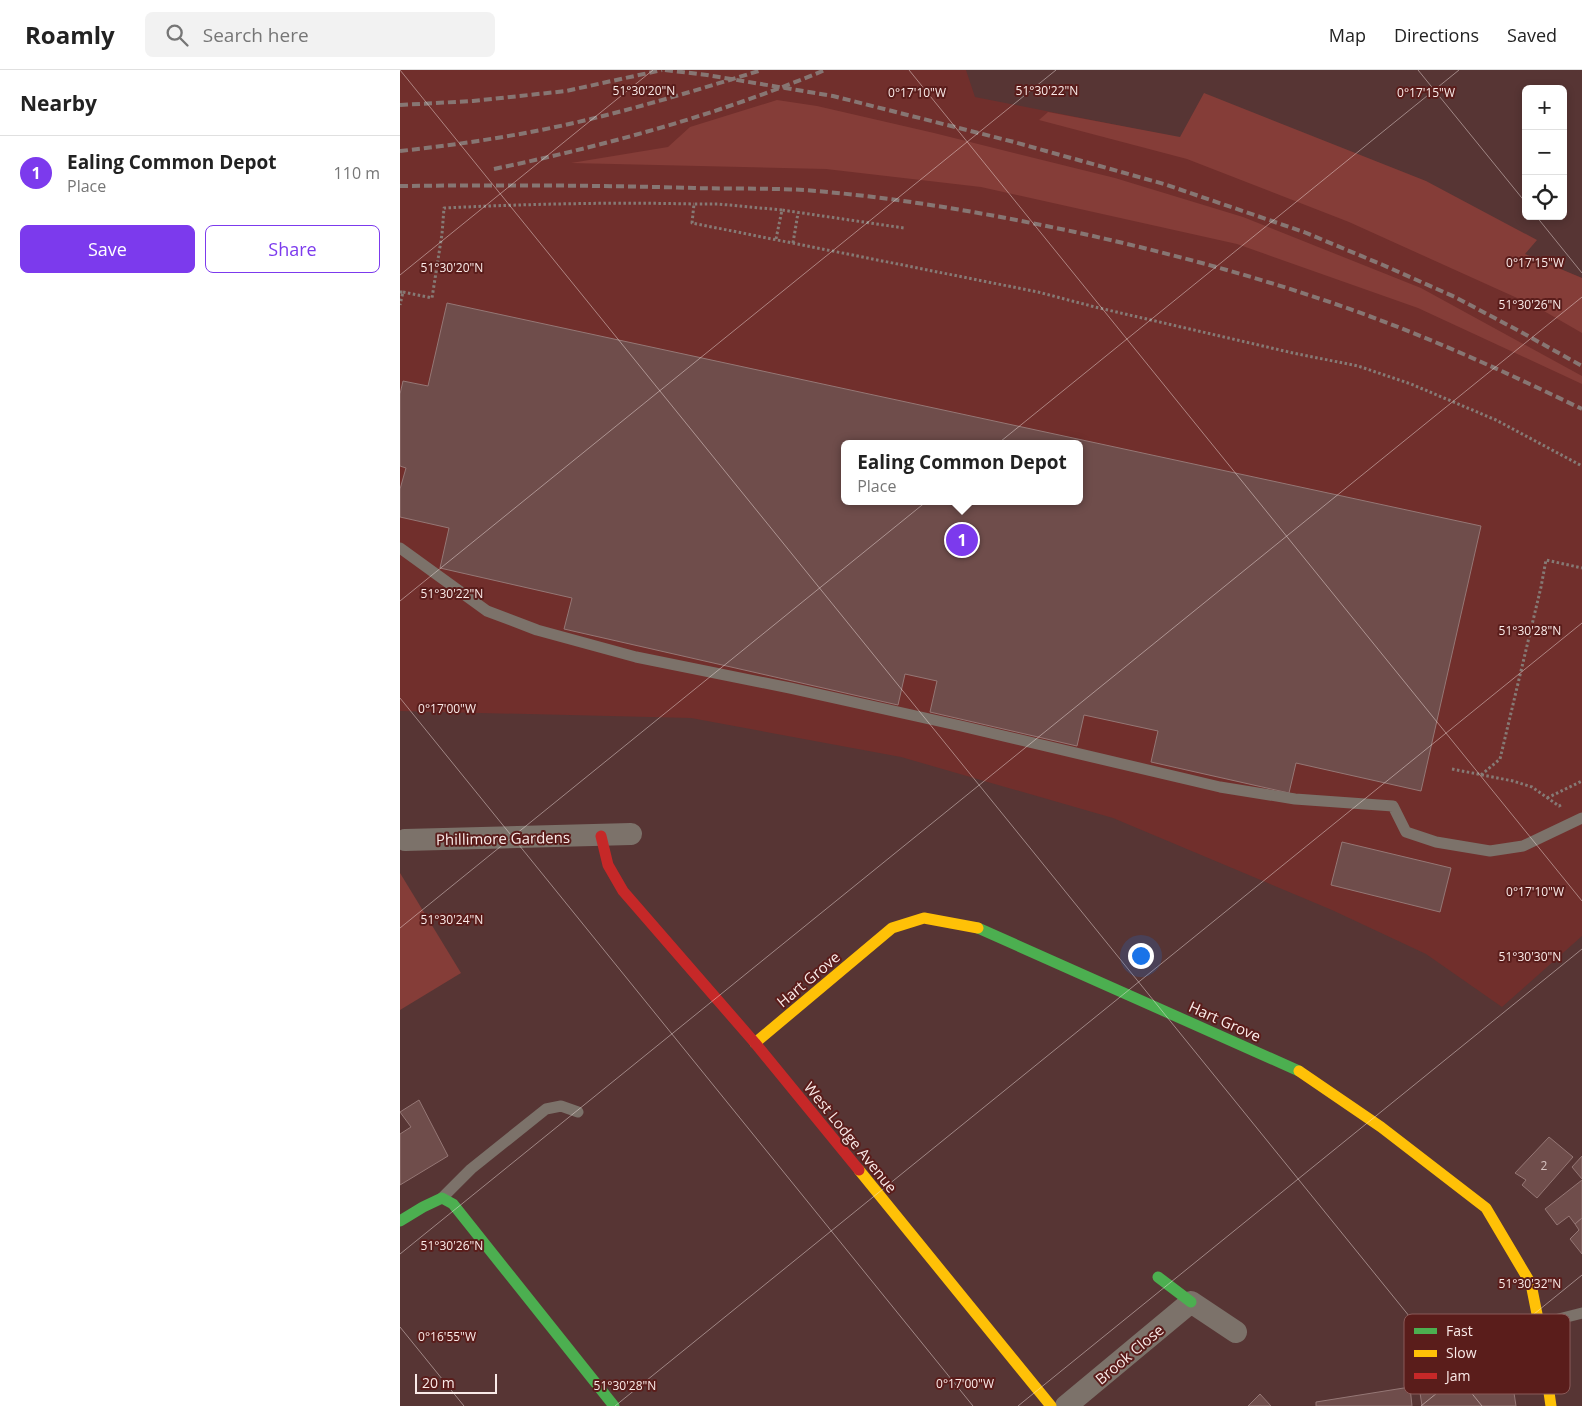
<!DOCTYPE html>
<html lang="en">
<head>
<meta charset="utf-8">
<style>
  :root { --surface:#fff; --page:#f2f2f2; --text:#222; --muted:#767676; --line:#e0e0e0; --accent:#7c3aed }
  body { margin:0; font-family:"Open Sans",sans-serif; background:var(--page); color:var(--text) }
  .controls { position:absolute; right:15px; top:15px; display:grid; overflow:hidden; border-radius:8px; box-shadow:0 2px 8px #0003 }
  .controls button { width:45px; height:45px; display:grid; place-items:center; padding:0; border:0; border-bottom:1px solid var(--line); background:var(--surface); color:var(--text); font:25px sans-serif }
  .scale { position:absolute; left:15px; bottom:12px; width:82px; box-sizing:border-box; padding-left:5px; border:2px solid #faeae8; border-top:0; font-size:14px; line-height:18px; white-space:nowrap; color:#faeae8; -webkit-text-stroke:4px #5a1d1b; paint-order:stroke }
  .you { position:absolute; left:740px; top:885px; width:18px; height:18px; margin:-12px; border:4px solid #fff; border-radius:50%; background:#1a73e8; box-shadow:0 0 0 8px #1a73e833 }
  .badge { display:grid; place-items:center; width:32px; height:32px; border-radius:50%; background:var(--accent); color:#fff; font-size:16px; font-weight:700 }
  .pin { position:absolute; translate:-50% -50%; border:2px solid #fff; box-shadow:0 1px 5px #0006 }
  .popup { position:absolute; left:441px; top:370px; width:242px; height:65px; box-sizing:border-box; display:grid; place-content:center; border-radius:8px; background:var(--surface); filter:drop-shadow(0 1px 4px #0005); font-size:16px; white-space:nowrap; color:var(--muted) }
  .popup b { font-size:19px; color:var(--text) }
  .popup::after { content:''; position:absolute; left:50%; top:100%; margin-left:-10px; border:10px solid transparent; border-top-color:var(--surface) }
  .list { margin:0; padding:0; list-style:none }
  h2 { display:flex; justify-content:space-between; align-items:center; height:65px; margin:0; padding:0 20px; font-size:21px }
  h2 small { font-size:16px; font-weight:400; color:var(--muted) }
  .list li { display:grid; grid-template-columns:32px 1fr auto; gap:15px; align-items:center; box-sizing:border-box; height:75px; padding:0 20px; border-top:1px solid var(--line) }
  .list b { display:block; font-size:19px; white-space:nowrap }
  .list p { margin:0; font-size:16px; white-space:nowrap; color:var(--muted) }
  .list em { font-size:16px; font-style:normal; color:var(--muted) }
  .actions { display:flex; gap:10px; padding:15px 20px }
  .actions a { flex:1; padding:11px 0; border:1px solid var(--accent); border-radius:8px; text-align:center; font-size:18px; color:var(--accent) }
  .actions .main { background:var(--accent); color:#fff }
  .icon { flex:none; width:28px; height:28px; fill:none; stroke:currentColor; stroke-width:2; stroke-linecap:round; stroke-linejoin:round }
  .map { position:relative; flex:none; width:1182px; height:1336px; overflow:hidden }
  header { display:flex; align-items:center; gap:30px; box-sizing:border-box; height:70px; padding:0 25px; background:var(--surface); border-bottom:1px solid var(--line) }
  header strong { font-size:24px }
  nav { display:flex; gap:28px; margin-inline-start:auto; font-size:18px }
  .search { width:350px; height:45px; background:var(--page); display:flex; align-items:center; gap:12px; box-sizing:border-box; padding:0 18px; border-radius:8px; color:var(--muted); font-size:19px }
  main { display:flex }
  aside { flex:1; background:var(--surface) }
  .map>svg:first-child { display:block }
  .built { fill:#712f2c; fill-rule:evenodd }
  .green { fill:#853d38 }
  .building { fill:#6f4d4b; stroke:#957775; fill-rule:evenodd }
  .lines { fill:none; stroke-linecap:round; stroke-linejoin:round }
  .path { stroke:#867a75; stroke-width:3; stroke-dasharray:2.5 2.5; stroke-linecap:butt }
  .lane { stroke:#7c726a; stroke-width:11 }
  .street { stroke:#7c726a; stroke-width:22 }
  .fast { stroke:#4caf50; stroke-width:11 }
  .slow { stroke:#ffc107; stroke-width:11 }
  .jam { stroke:#c62828; stroke-width:11 }
  .rail { stroke:#877673; stroke-width:4; stroke-dasharray:8 4; stroke-linecap:butt }
  .ticks { fill:none; stroke:#faeae8; stroke-width:1; stroke-opacity:0.45 }
  .labels { text-anchor:middle; dominant-baseline:central; stroke-width:4; stroke-linejoin:round; paint-order:stroke }
  .number-label { font-size:12px; fill:#d7c3c1 }
  .street-label { font-size:15px; fill:#faeae8; stroke:#5a1d1b }
  .key { fill:#5a1d1b; stroke:#8a5a58; stroke-width:1 }
  .key-label { font-size:14px; fill:#faeae8 }
  .ticks-label { font-size:12px; text-anchor:middle; fill:#faeae8; stroke:#5a1d1b; stroke-width:4; stroke-linejoin:round; paint-order:stroke }
</style>
</head>
<body>
<header>
<strong>Roamly</strong>
<div class="search"><svg class="icon" aria-label="search" viewBox="0 0 24 24"><circle cx="10" cy="10" r="6"/><path d="M15 15l6 6"/></svg>Search here</div>
<nav><a>Map</a><a>Directions</a><a>Saved</a></nav>
</header>
<main>
<aside>
<h2>Nearby<small></small></h2>
<ul class="list">
<li><span class="badge">1</span><div><b>Ealing Common Depot</b><p>Place</p></div><em>110 m</em></li>
</ul>
<div class="actions"><a class="main">Save</a><a>Share</a></div>
</aside>
<div class="map">
<svg width="1182" height="1336" viewBox="0 0 1182 1336">
  <rect width="100%" height="100%" fill="#573534"/>
  <path class="built" d="M0,0H566L575,27L792,70L1004,135L1182,208V866L1102,937L1026,884L932,840L713,748L501,687L291,648L0,641ZM444,374H680V431H444Z"/>
  <g class="green">
    <polygon points="804,23 1026,111 1137,170 1125,184 1182,208 1182,263 1137,237 949,152 787,89 639,50 648,42 780,67"/>
    <polygon points="377,30 417,36 534,63 715,108 843,147 1021,218 1182,306 1182,314 1018,238 837,174 581,117 426,99 171,93 268,77 290,57"/>
    <polygon points="0,803 61,903 0,940"/>
  </g>
  <g class="building">
    <path d="M47,233L1081,456L1021,721L896,693L889,723L751,692L758,661L684,645L677,676L530,642L537,611L505,604L498,635L164,559L172,528L40,498L49,458L0,447V419L6,398L0,396V324L3,311L28,316ZM444,374H680V431H444Z"/>
    <polygon points="942,772 1051,798 1040,842 931,815"/>
    <polygon points="19,1030 48,1086 0,1115 0,1064 11,1057 0,1042"/>
    <polygon points="1149,1067 1173,1087 1137,1128 1122,1115 1126,1110 1115,1103"/>
    <polygon points="1182,1086 1182,1109 1172,1097"/>
    <polygon points="1182,1110 1182,1148 1175,1154 1169,1146 1157,1155 1145,1139"/>
    <polygon points="1182,1148 1182,1184 1170,1169 1179,1160 1175,1154"/>
    <polygon points="1111,1303 1116,1336 1022,1336 1019,1316"/>
    <polygon points="1010,1317 1012,1336 916,1336 916,1332"/>
    <polygon points="860,1324 871,1336 848,1336"/>
  </g>
  <g class="lines">
    <g class="path">
      <polyline points="382,140 318,134 294,134 292,153 638,222 695,237 893,283 958,296 1011,314 1096,350 1182,396"/>
      <polyline points="376,169 382,140 504,158"/>
      <polyline points="393,173 398,143"/>
      <polyline points="0,222 3,222 0,235"/>
      <path d="M3,222L32,228L42,164L44,138C127,134 210,132 294,134"/>
      <polyline points="1052,699 1113,711 1132,717 1159,736 1161,735"/>
      <polyline points="1081,705 1100,689 1141,517 1146,490 1182,498"/>
      <polyline points="1147,728 1182,711"/>
    </g>
    <g class="lane">
      <polyline points="0,478 87,541 137,560 236,587 390,618 561,656 820,717 895,729 993,736 1006,762 1036,772 1090,781 1123,776 1182,748"/>
      <polyline points="42,1128 71,1099 146,1039 161,1036 178,1042"/>
      <polyline points="1139,1254 1182,1243"/>
    </g>
    <g class="street">
      <polyline points="5,770 231,764"/>
      <polyline points="666,1336 791,1232 836,1262"/>
    </g>
    <g class="fast">
      <polyline points="578,858 899,1001"/>
      <polyline points="0,1151 23,1137 42,1128 53,1134 214,1336"/>
      <polyline points="758,1207 791,1232"/>
    </g>
    <g class="slow">
      <polyline points="355,973 492,858 524,848 578,858"/>
      <polyline points="899,1001 981,1057 1086,1138 1131,1214 1139,1254 1151,1336"/>
      <polyline points="459,1100 651,1336"/>
    </g>
    <polyline class="jam" points="201,766 208,795 223,821 355,973 459,1100"/>
    <g class="rail">
      <polyline points="265,0 307,5 433,26 614,72 764,114 904,162 983,195 1055,227 1121,262 1182,296"/>
      <polyline points="0,35 73,31 166,21 262,0"/>
      <path d="M0,81C55,75 110,67 165,55C232,40 297,20 362,0"/>
      <path d="M94,99C208,75 317,45 425,0"/>
      <path d="M0,116C98,115 196,115 294,118C330,119 367,118 404,120C495,127 586,143 675,162C775,184 874,211 969,246C1042,273 1112,305 1182,339"/>
    </g>
  </g>
  <path class="ticks" d="M0,0L1082,1336M509,0L1182,831M1018,0L1126,133M1136,146L1182,203M0,205L253,0M0,531L656,0M0,628L573,1336M0,858L1059,0M0,1184L1182,227M0,1257L64,1336M215,1336L1182,553M618,1336L1182,879M1021,1336L1182,1205"/>
  <g class="labels">
    <g class="number-label">
      <text x="1144" y="1095">2</text>
    </g>
    <g class="street-label">
      <text transform="translate(103 768) rotate(-1)">Phillimore Gardens</text>
      <text transform="translate(408 909) rotate(-40)">Hart Grove</text>
      <text transform="translate(825 951) rotate(24)">Hart Grove</text>
      <text transform="translate(451 1067) rotate(51)">West Lodge Avenue</text>
      <text transform="translate(729 1284) rotate(-40)">Brook Close</text>
    </g>
  </g>
  <rect x="1004" y="1244" width="166" height="80" rx="8" class="key"/>
  <rect x="1014" y="1258" width="23" height="6" fill="#4caf50"/>
  <rect x="1014" y="1280" width="23" height="7" fill="#ffc107"/>
  <rect x="1014" y="1303" width="23" height="6" fill="#c62828"/>
  <g class="key-label">
    <text x="1046" y="1266">Fast</text>
    <text x="1046" y="1288">Slow</text>
    <text x="1046" y="1311">Jam</text>
  </g>
  <g class="ticks-label">
    <text x="244" y="25">51°30'20"N</text>
    <text x="647" y="25">51°30'22"N</text>
    <text x="1026" y="27">0°17'15"W</text>
    <text x="517" y="27">0°17'10"W</text>
    <text x="1135" y="197">0°17'15"W</text>
    <text x="52" y="202">51°30'20"N</text>
    <text x="1130" y="239">51°30'26"N</text>
    <text x="52" y="528">51°30'22"N</text>
    <text x="1130" y="565">51°30'28"N</text>
    <text x="47" y="643">0°17'00"W</text>
    <text x="1135" y="826">0°17'10"W</text>
    <text x="52" y="854">51°30'24"N</text>
    <text x="1130" y="891">51°30'30"N</text>
    <text x="52" y="1180">51°30'26"N</text>
    <text x="1130" y="1218">51°30'32"N</text>
    <text x="47" y="1271">0°16'55"W</text>
    <text x="565" y="1318">0°17'00"W</text>
    <text x="225" y="1320">51°30'28"N</text>
  </g>
</svg>
<div class="controls">
<button>+</button>
<button>−</button>
<button><svg class="icon" aria-label="locate" viewBox="0 0 24 24"><circle cx="12" cy="12" r="6"/><path d="M12 2v4M12 18v4M2 12h4M18 12h4"/></svg></button>
</div>
<div class="scale">20 m</div>
<div class="you"></div>
<div class="pin badge" style="left:562px;top:470px">1</div>
<div class="popup"><b>Ealing Common Depot</b>Place</div>
</div>
</main>
</body>
</html>
